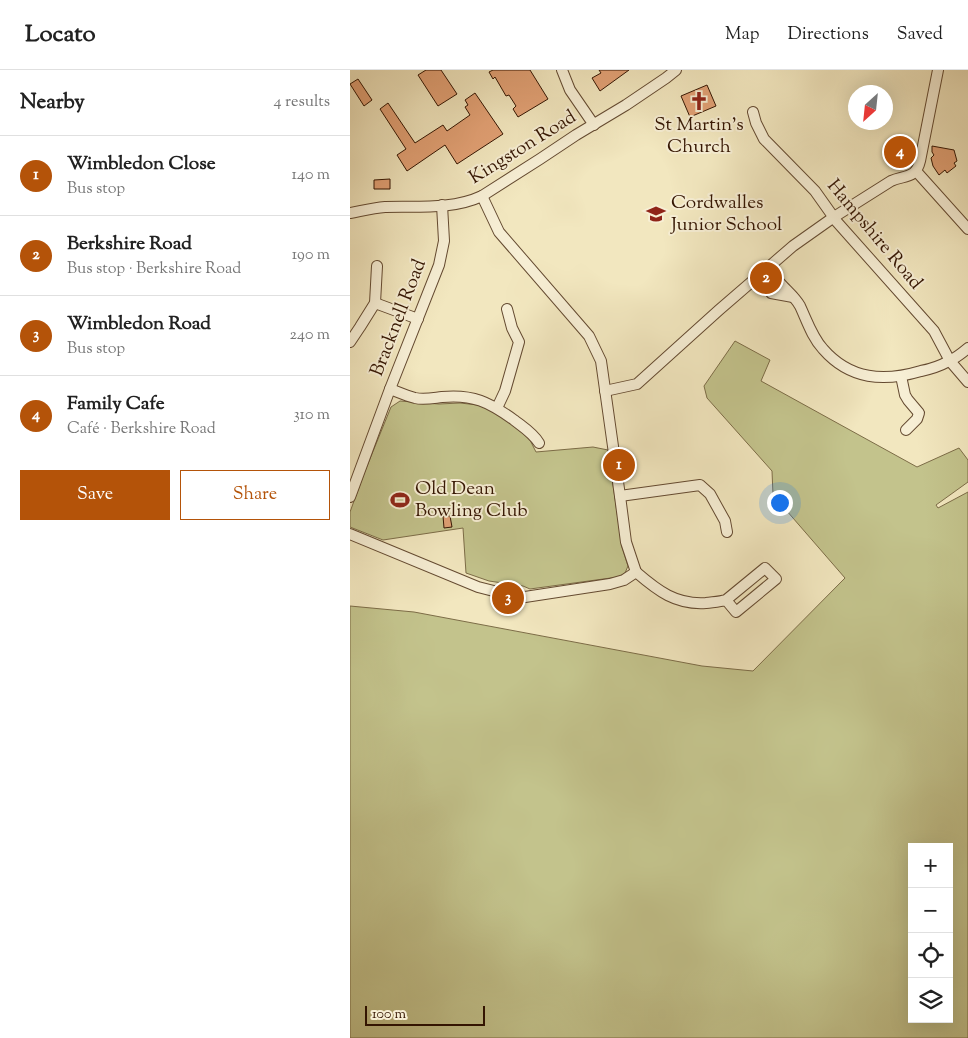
<!DOCTYPE html>
<html lang="en">
<head>
<meta charset="utf-8">
<style>
  :root { --surface:#fff; --page:#f2f2f2; --text:#222; --muted:#767676; --line:#e0e0e0; --accent:#b45309 }
  body { margin:0; font-family:"Sorts Mill Goudy",serif; background:var(--page); color:var(--text) }
  .controls { position:absolute; right:15px; bottom:15px; display:grid; overflow:hidden; border-radius:0px; box-shadow:0 5px 20px #0002 }
  .controls button { width:45px; height:45px; display:grid; place-items:center; padding:0; border:0; border-bottom:1px solid var(--line); background:var(--surface); color:var(--text); font:25px sans-serif }
  .compass { position:absolute; left:498px; top:15px; width:45px; height:45px; border-radius:50%; background:var(--surface); box-shadow:0 5px 20px #0002; rotate:207deg }
  .scale { position:absolute; left:15px; bottom:12px; width:120px; box-sizing:border-box; padding-left:5px; border:2px solid #341502; border-top:0; font-size:14px; line-height:18px; white-space:nowrap; color:#341502; -webkit-text-stroke:4px #f7efd5; paint-order:stroke }
  .you { position:absolute; left:429px; top:432px; width:18px; height:18px; margin:-12px; border:4px solid #fff; border-radius:50%; background:#1a73e8; box-shadow:0 0 0 8px #1a73e833 }
  .badge { display:grid; place-items:center; width:32px; height:32px; border-radius:50%; background:var(--accent); color:#fff; font-size:16px; font-weight:700 }
  .pin { position:absolute; translate:-50% -50%; border:2px solid #fff; box-shadow:0 1px 5px #0006 }
  .list { margin:0; padding:0; list-style:none }
  h2 { display:flex; justify-content:space-between; align-items:center; height:65px; margin:0; padding:0 20px; font-size:21px }
  h2 small { font-size:16px; font-weight:400; color:var(--muted) }
  .list li { display:grid; grid-template-columns:32px 1fr auto; gap:15px; align-items:center; box-sizing:border-box; height:80px; padding:0 20px; border-top:1px solid var(--line) }
  .list b { display:block; font-size:19px; white-space:nowrap }
  .list p { margin:0; font-size:16px; white-space:nowrap; color:var(--muted) }
  .list em { font-size:16px; font-style:normal; color:var(--muted) }
  .actions { display:flex; gap:10px; padding:15px 20px }
  .actions a { flex:1; padding:11px 0; border:1px solid var(--accent); border-radius:0px; text-align:center; font-size:18px; color:var(--accent) }
  .actions .main { background:var(--accent); color:#fff }
  .icon { flex:none; width:28px; height:28px; fill:none; stroke:currentColor; stroke-width:2; stroke-linecap:round; stroke-linejoin:round }
  .map { position:relative; flex:none; width:618px; height:968px; overflow:hidden }
  header { display:flex; align-items:center; gap:30px; box-sizing:border-box; height:70px; padding:0 25px; background:var(--surface); border-bottom:1px solid var(--line) }
  header strong { font-size:24px }
  nav { display:flex; gap:28px; margin-inline-start:auto; font-size:18px }
  main { display:flex }
  aside { flex:1; background:var(--surface) }
  .map>svg:first-child { display:block }
  .green { fill:#c3c38c; stroke:#7c6c47; fill-rule:evenodd }
  .building { fill:#e2a175; stroke:#341502 }
  .lines { fill:none; stroke-linecap:round; stroke-linejoin:round }
  .minor-casing { stroke:#644a31; stroke-width:12 }
  .minor { stroke:#f7efd5; stroke-width:10 }
  .labels { text-anchor:middle; dominant-baseline:central; stroke-width:4; stroke-linejoin:round; paint-order:stroke }
  .poi-label { font-size:19px; fill:#341502; stroke:#f7efd5; text-anchor:start }
  .street-label { font-size:19px; fill:#341502; stroke:#f7efd5 }
</style>
</head>
<body>
<header>
<strong>Locato</strong>
<nav><a>Map</a><a>Directions</a><a>Saved</a></nav>
</header>
<main>
<aside>
<h2>Nearby<small>4 results</small></h2>
<ul class="list">
<li><span class="badge">1</span><div><b>Wimbledon Close</b><p>Bus stop</p></div><em>140 m</em></li>
<li><span class="badge">2</span><div><b>Berkshire Road</b><p>Bus stop · Berkshire Road</p></div><em>190 m</em></li>
<li><span class="badge">3</span><div><b>Wimbledon Road</b><p>Bus stop</p></div><em>240 m</em></li>
<li><span class="badge">4</span><div><b>Family Cafe</b><p>Café · Berkshire Road</p></div><em>310 m</em></li>
</ul>
<div class="actions"><a class="main">Save</a><a>Share</a></div>
</aside>
<div class="map">
<svg width="618" height="968" viewBox="0 0 618 968">
  <rect width="100%" height="100%" fill="#f2e7bf"/>
  <filter id="stains"><feTurbulence type="fractalNoise" baseFrequency=".004" numOctaves="4"/><feColorMatrix values="0 0 0 0 .2 0 0 0 0 .09 0 0 0 0 .02 0 0 0 .5 -.17"/></filter>
  <radialGradient id="worn" r=".72"><stop offset=".6" stop-color="#630" stop-opacity="0"/><stop offset="1" stop-color="#630" stop-opacity=".3"/></radialGradient>
  <g class="green">
    <path d="M385,271L420,290L411,311L567,397L609,378L618,390V412L586,435L588,438L618,422V968H0V536L64,542L352,596L403,601L495,508L423,425L422,401L357,328L354,316ZM562,777H599V949H562Z"/>
    <polygon points="50,331 89,334 110,333 128,335 140,340 163,354 180,370 186,382 243,377 258,380 272,477 278,496 275,503 268,507 180,519 173,516 139,511 116,503 113,458 33,470 0,457 0,442 15,401 41,337"/>
  </g>
  <g class="building">
    <polygon points="76,0 91,0 107,24 88,36 68,5"/>
    <polygon points="143,0 180,0 198,29 168,47 163,39 166,36 159,25 156,26 145,7 143,9 139,2"/>
    <polygon points="249,0 279,0 250,21 242,8 251,3"/>
    <polygon points="8,9 22,30 14,36 0,14"/>
    <polygon points="357,15 366,36 340,47 331,26"/>
    <polygon points="125,23 153,64 107,94 95,75 57,101 47,85 56,79 30,39 38,33 65,73 93,55 97,61 120,45 115,37 118,35 115,30"/>
    <polygon points="582,76 604,80 607,91 604,93 606,96 597,103 595,100 589,105 583,96 581,88 584,85 582,82"/>
    <polygon points="40,109 40,119 24,119 24,110"/>
    <polygon points="93,446 100,446 102,457 94,458"/>
  </g>
  <g class="lines">
    <g class="minor-casing">
      <g id="minor">
        <polyline points="212,0 220,20 244,55"/>
        <polyline points="403,42 406,53 414,69 465,121 487,152 584,261 600,291 618,312"/>
        <polyline points="566,101 618,159"/>
        <path d="M0,143C11,141 23,138 35,137C67,136 102,140 132,126L190,89L226,65L276,35L316,8L326,0"/>
        <path d="M430,213C436,220 445,227 450,236C457,251 462,267 473,279C500,310 534,312 571,301C581,299 590,296 599,291C606,288 612,283 618,278"/>
        <polyline points="421,223 443,227"/>
        <polyline points="25,233 68,249"/>
        <polyline points="0,272 10,257 25,233 27,196"/>
        <polyline points="551,306 555,325 558,330 569,343 567,349 556,360"/>
        <path d="M40,319C48,322 57,326 65,328C74,330 83,328 92,327C123,324 139,332 164,350C173,357 183,363 189,373"/>
        <path d="M255,321L287,314L369,240L443,176L484,147L541,111C554,105 566,109 570,91L588,0"/>
        <polyline points="147,338 155,321 169,272 162,258 157,239"/>
        <polyline points="270,426 350,415 360,424 375,451 377,462"/>
        <polyline points="0,427 40,319 89,195 94,171 92,135"/>
        <polyline points="0,464 128,517 159,525 175,527 260,514 274,510 286,502 276,472 270,426 251,291 239,266 149,162 132,126"/>
        <path d="M286,502C308,521 326,535 356,533C363,532 369,532 376,530L415,498L426,509L386,542L376,530"/>
      </g>
    </g>
    <use href="#minor" class="minor"/>
  </g>
  <defs>
    <g id="church-bare" transform="scale(1.5)"><path d="M-1.2-6h2.4v3.5h3.3v2.4h-3.3V6h-2.4V-.1h-3.3v-2.4h3.3Z" fill="#8f2418" stroke="#f7efd5" stroke-width="2.5" paint-order="stroke"/></g>
    <g id="school-bare" transform="scale(1.5)"><path d="M0-5L7-2L0 1L-7-2ZM-4 1L0 2.5L4 1V4Q0 6-4 4Z" fill="#8f2418" stroke="#f7efd5" stroke-width="2.5" paint-order="stroke"/></g>
    <g id="stadium-bare" transform="scale(1.5)"><path d="M0-5a6.5 5 0 1 0 0 10a6.5 5 0 1 0 0-10ZM-3.5-1.8h7v3.6h-7Z" fill="#8f2418" stroke="#f7efd5" stroke-width="2.5" paint-order="stroke"/></g>
  </defs>
  <g fill-rule="evenodd">
    <use href="#church-bare" x="349" y="31"/>
    <use href="#school-bare" x="306" y="144"/>
    <use href="#stadium-bare" x="50" y="430"/>
  </g>
  <g class="labels">
    <g class="poi-label">
      <text x="349" y="55" text-anchor="middle">St Martin's<tspan x="349" dy="22">Church</tspan></text>
      <text x="321" y="133">Cordwalles<tspan x="321" dy="22">Junior School</tspan></text>
      <text x="65" y="419">Old Dean<tspan x="65" dy="22">Bowling Club</tspan></text>
    </g>
    <g class="street-label">
      <text transform="translate(173 78) rotate(-32)">Kingston Road</text>
      <text transform="translate(524 165) rotate(50)">Hampshire Road</text>
      <text transform="translate(49 248) rotate(-69)">Bracknell Road</text>
    </g>
  </g>
  <rect width="100%" height="100%" filter="url(#stains)"/>
  <rect width="100%" height="100%" fill="url(#worn)"/>
</svg>
<div class="controls">
<button>+</button>
<button>−</button>
<button><svg class="icon" aria-label="locate" viewBox="0 0 24 24"><circle cx="12" cy="12" r="6"/><path d="M12 2v4M12 18v4M2 12h4M18 12h4"/></svg></button>
<button><svg class="icon" aria-label="layers" viewBox="0 0 24 24"><path d="M12 4l9 5-9 5-9-5zM3 14l9 5 9-5"/></svg></button>
</div>
<svg class="compass" viewBox="-18 -18 36 36"><path d="M0-13l5 13h-10z" fill="#e53935"/><path d="M0 13l5-13h-10z" fill="#767676"/></svg>
<div class="scale">100 m</div>
<div class="you"></div>
<div class="pin badge" style="left:269px;top:395px">1</div>
<div class="pin badge" style="left:416px;top:208px">2</div>
<div class="pin badge" style="left:158px;top:528px">3</div>
<div class="pin badge" style="left:550px;top:82px">4</div>
</div>
</main>
</body>
</html>
